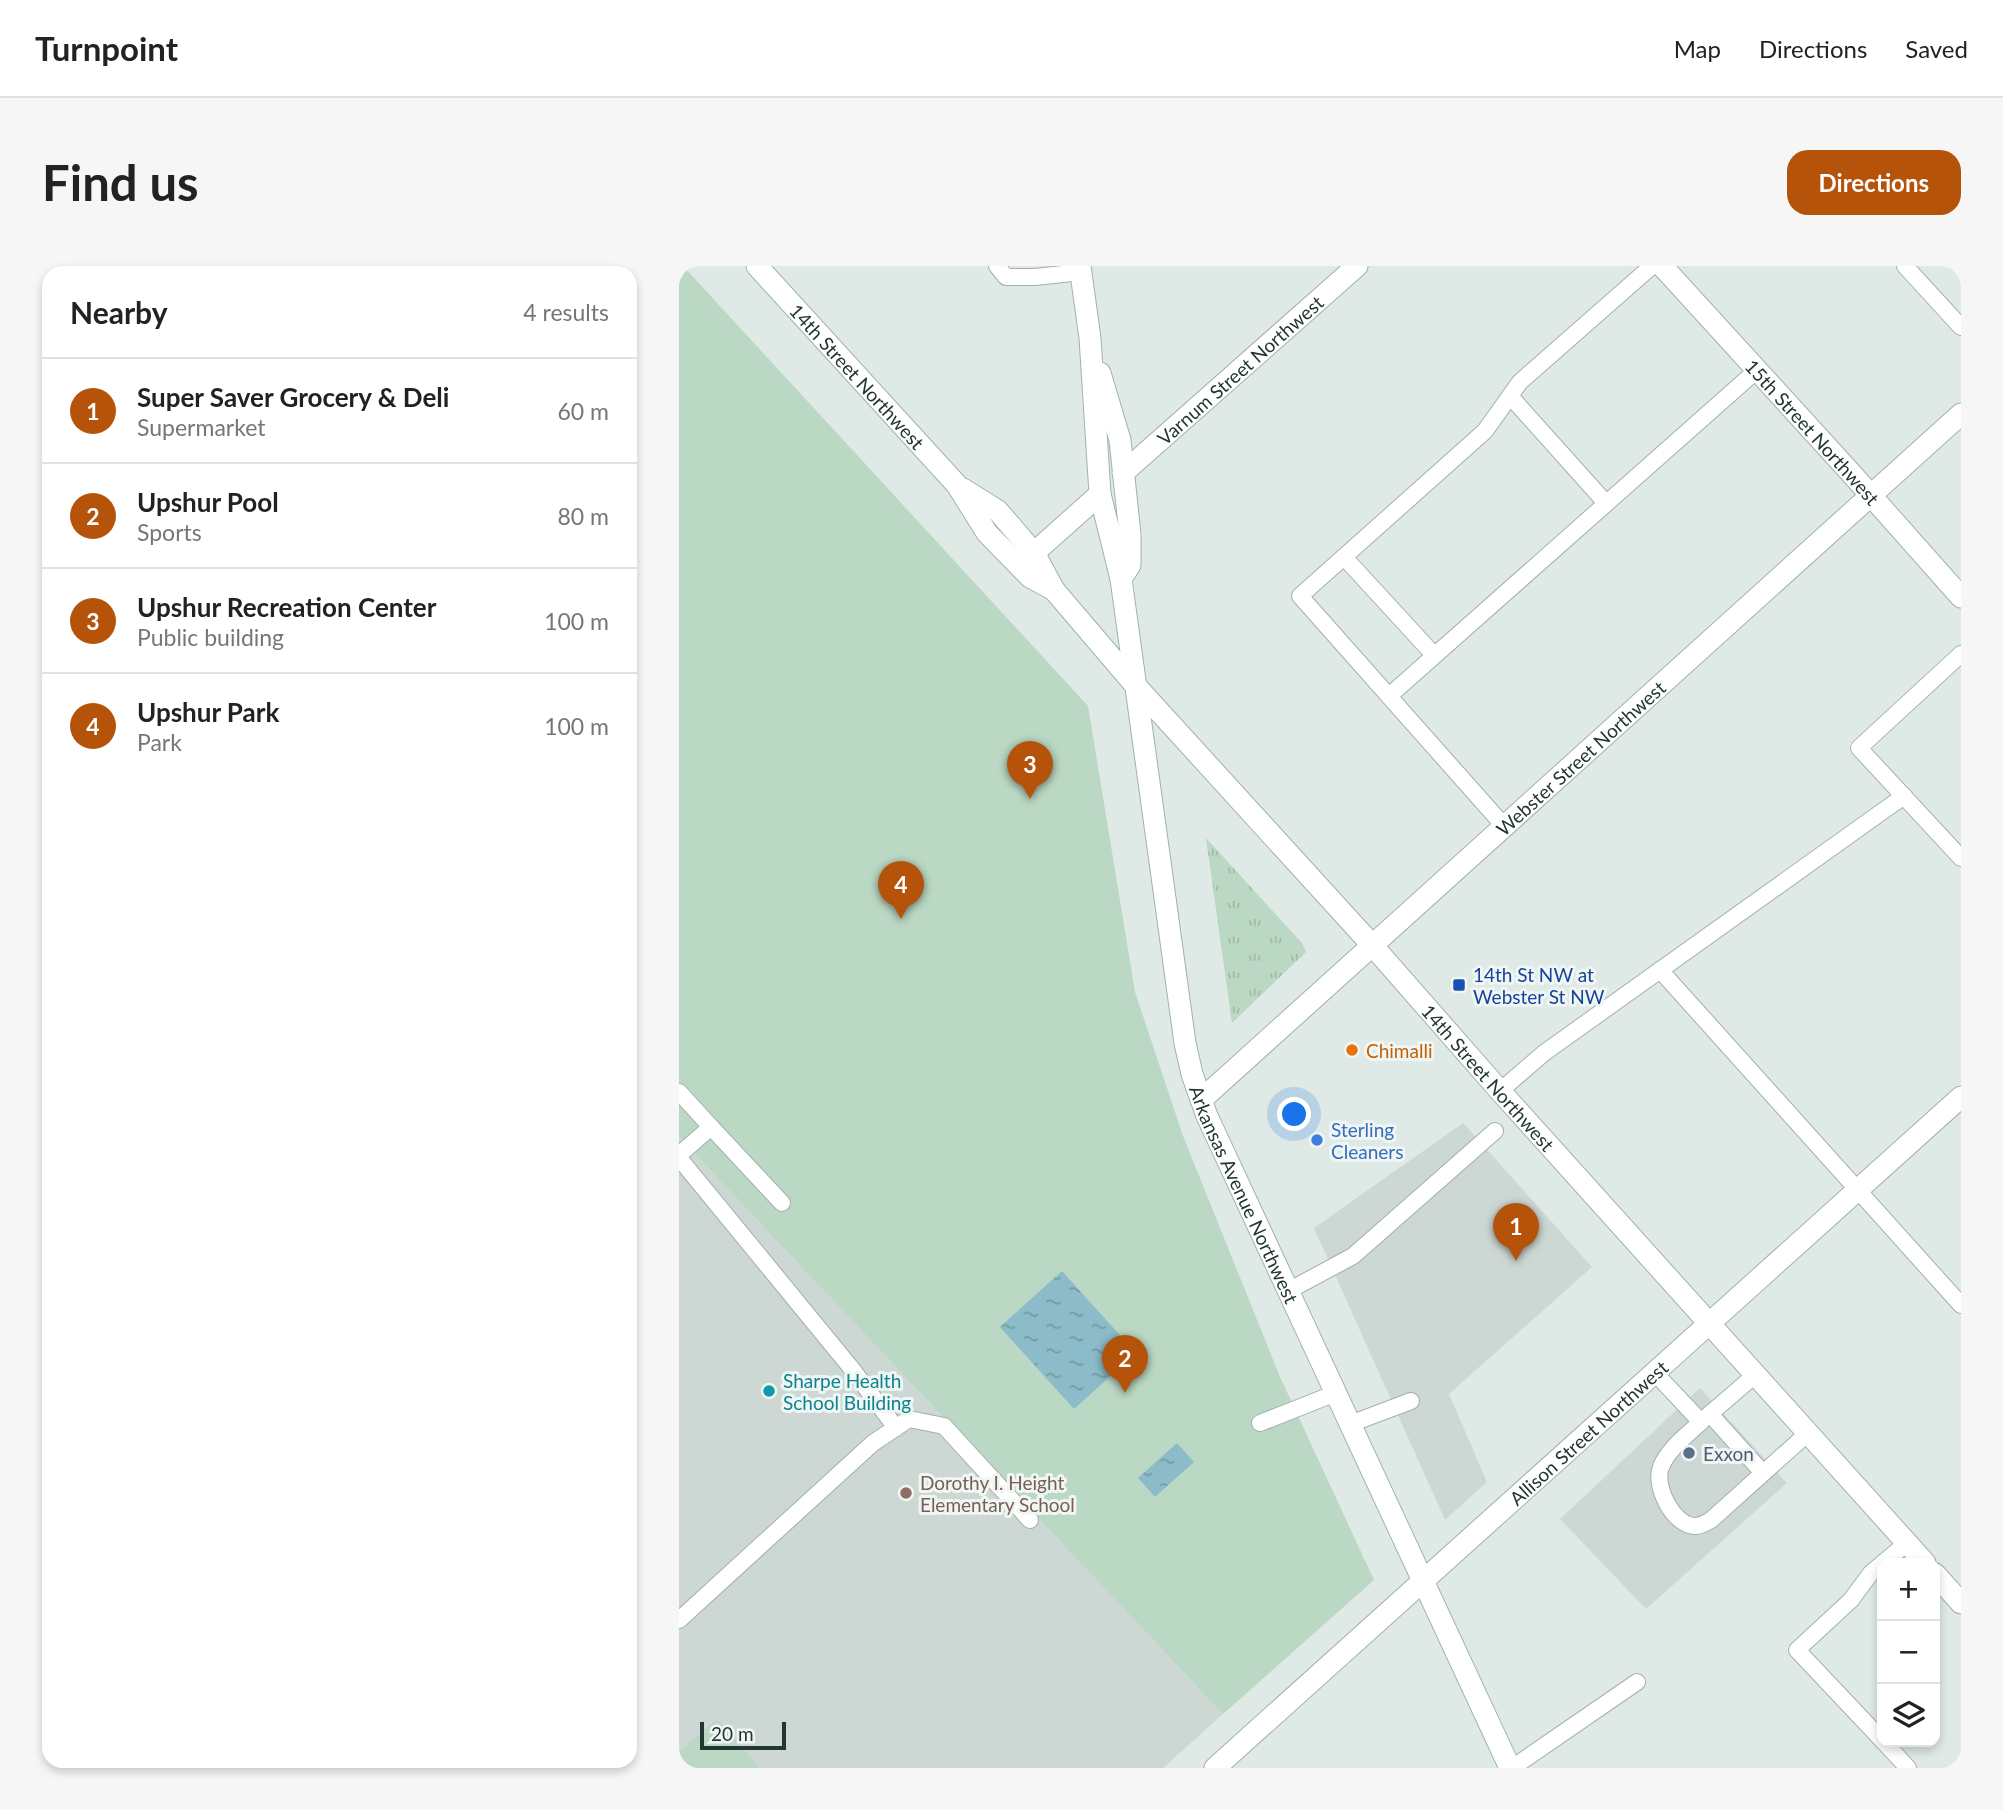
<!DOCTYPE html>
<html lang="en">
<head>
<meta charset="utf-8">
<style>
  :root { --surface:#fff; --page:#f6f6f6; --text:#222; --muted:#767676; --line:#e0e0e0; --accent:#b45309 }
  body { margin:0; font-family:Lato,sans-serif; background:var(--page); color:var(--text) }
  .controls { position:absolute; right:21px; bottom:21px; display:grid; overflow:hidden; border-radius:14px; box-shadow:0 4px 10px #0003 }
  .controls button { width:63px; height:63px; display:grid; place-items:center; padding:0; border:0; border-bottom:2px solid var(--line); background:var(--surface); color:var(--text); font:35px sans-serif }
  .scale { position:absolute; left:21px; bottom:18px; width:86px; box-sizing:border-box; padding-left:7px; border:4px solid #223732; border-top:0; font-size:19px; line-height:24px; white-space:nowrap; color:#223732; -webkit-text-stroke:5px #eff6f3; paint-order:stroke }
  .you { position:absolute; left:616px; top:849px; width:24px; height:24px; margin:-18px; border:5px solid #fff; border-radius:50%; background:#1a73e8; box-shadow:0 0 0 10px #1a73e833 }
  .badge { display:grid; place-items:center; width:46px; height:46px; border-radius:50%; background:var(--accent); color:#fff; font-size:23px; font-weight:700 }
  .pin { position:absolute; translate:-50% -58px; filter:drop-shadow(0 2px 4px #0008) }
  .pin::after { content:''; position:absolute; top:37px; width:24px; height:21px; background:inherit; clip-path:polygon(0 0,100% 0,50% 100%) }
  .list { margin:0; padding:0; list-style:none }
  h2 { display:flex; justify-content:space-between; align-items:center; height:91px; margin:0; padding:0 28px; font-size:30px }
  h2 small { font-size:23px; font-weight:400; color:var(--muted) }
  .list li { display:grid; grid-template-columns:46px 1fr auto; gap:21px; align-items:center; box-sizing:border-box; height:105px; padding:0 28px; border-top:2px solid var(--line) }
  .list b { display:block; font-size:26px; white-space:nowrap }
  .list p { margin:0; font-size:23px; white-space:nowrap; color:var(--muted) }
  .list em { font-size:23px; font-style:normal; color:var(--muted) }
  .icon { flex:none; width:38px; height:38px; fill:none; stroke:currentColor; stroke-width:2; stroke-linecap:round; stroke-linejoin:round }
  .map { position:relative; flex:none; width:1282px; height:1502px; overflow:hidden; border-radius:21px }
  header { display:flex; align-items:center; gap:42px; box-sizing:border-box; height:98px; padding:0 35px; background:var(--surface); border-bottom:2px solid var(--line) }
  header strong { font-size:33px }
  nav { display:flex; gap:38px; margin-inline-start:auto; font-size:24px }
  .intro { display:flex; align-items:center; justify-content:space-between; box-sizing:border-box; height:168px; padding:0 42px }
  h1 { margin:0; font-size:49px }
  .button { padding:18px 32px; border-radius:21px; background:var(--accent); color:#fff; font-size:24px; font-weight:700 }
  main { display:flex; gap:42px; padding:0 42px }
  aside { flex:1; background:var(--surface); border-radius:21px; box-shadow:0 4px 10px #0003 }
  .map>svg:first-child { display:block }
  .built { fill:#cdd8d4 }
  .grass { fill:url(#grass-tufts) }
  .park { fill:#bad8c3 }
  .water { fill:url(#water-ripples) }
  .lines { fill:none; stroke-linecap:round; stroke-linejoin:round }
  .service-casing { stroke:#a3b0ac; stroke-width:18 }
  .minor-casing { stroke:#a3b0ac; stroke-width:23 }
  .tertiary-casing { stroke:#a3b0ac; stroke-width:23 }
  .secondary-casing { stroke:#9fb3ad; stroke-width:23 }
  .service { stroke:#fff; stroke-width:16 }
  .minor { stroke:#fff; stroke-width:21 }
  .tertiary { stroke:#fff; stroke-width:21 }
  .secondary { stroke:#fff; stroke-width:21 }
  .transit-dot { fill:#1a4fb4; stroke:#eff6f3; stroke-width:2.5 }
  .food-dot { fill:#e8710a; stroke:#eff6f3; stroke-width:2.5 }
  .shop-dot { fill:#3f7fe0; stroke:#eff6f3; stroke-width:2.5 }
  .culture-dot { fill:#0f9aa8; stroke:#eff6f3; stroke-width:2.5 }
  .service-dot { fill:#5c6f8a; stroke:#eff6f3; stroke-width:2.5 }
  .education-dot { fill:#8d6e63; stroke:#eff6f3; stroke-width:2.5 }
  .labels { text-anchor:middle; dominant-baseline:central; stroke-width:6; stroke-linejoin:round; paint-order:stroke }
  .street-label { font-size:19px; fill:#223732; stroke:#eff6f3 }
  .transit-label { font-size:19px; fill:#164399; stroke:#eff6f3; text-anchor:start }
  .food-label { font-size:19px; fill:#c56008; stroke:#eff6f3; text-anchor:start }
  .shop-label { font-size:19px; fill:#366cbe; stroke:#eff6f3; text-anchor:start }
  .culture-label { font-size:19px; fill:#0d838f; stroke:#eff6f3; text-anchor:start }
  .service-label { font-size:19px; fill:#4e5e75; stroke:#eff6f3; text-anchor:start }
  .education-label { font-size:19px; fill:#785e54; stroke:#eff6f3; text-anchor:start }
</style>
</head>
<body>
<header>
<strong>Turnpoint</strong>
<nav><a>Map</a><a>Directions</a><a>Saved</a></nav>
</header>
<div class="intro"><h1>Find us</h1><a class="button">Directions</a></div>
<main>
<aside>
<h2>Nearby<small>4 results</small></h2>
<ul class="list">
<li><span class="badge">1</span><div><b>Super Saver Grocery &amp; Deli</b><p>Supermarket</p></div><em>60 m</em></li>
<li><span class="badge">2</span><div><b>Upshur Pool</b><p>Sports</p></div><em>80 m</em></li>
<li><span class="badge">3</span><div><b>Upshur Recreation Center</b><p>Public building</p></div><em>100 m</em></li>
<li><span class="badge">4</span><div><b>Upshur Park</b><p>Park</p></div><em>100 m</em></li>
</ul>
</aside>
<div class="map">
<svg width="1282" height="1502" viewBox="0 0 1282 1502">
  <defs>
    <pattern id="grass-tufts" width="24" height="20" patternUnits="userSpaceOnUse" patternTransform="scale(1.75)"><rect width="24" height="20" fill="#bad8c3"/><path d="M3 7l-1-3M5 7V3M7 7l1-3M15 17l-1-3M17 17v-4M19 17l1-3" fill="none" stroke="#a0baa8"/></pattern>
    <pattern id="water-ripples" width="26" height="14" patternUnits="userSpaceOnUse" patternTransform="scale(1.75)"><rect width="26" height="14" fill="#8cbcc9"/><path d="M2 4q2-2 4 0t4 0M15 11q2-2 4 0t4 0" fill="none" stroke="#729aa4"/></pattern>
  </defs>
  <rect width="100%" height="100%" fill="#dfe9e5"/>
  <g class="built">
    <polygon points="784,857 913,1001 770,1128 808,1216 766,1254 635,962"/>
    <polygon points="0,871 544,1448 484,1502 0,1502"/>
    <polygon points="1021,1122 1108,1217 967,1343 881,1253"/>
  </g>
  <polygon class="grass" points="527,572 623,677 627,686 553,757"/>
  <g class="park">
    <polygon points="0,0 4,0 409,440 456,726 504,870 601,1111 695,1314 544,1448 0,871"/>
    <polygon points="38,1453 81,1502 7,1502 0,1494 0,1486"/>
  </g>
  <g class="water">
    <polygon points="383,1005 457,1087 395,1143 321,1061"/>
    <polygon points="498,1177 515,1196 476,1231 459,1212"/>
  </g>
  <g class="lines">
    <g class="service-casing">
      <g id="service">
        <polyline points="318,0 327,11 356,11 402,6"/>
        <polyline points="1226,0 1282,61"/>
        <polyline points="831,130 926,236"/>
        <polyline points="665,291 755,389"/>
        <polyline points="1282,388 1180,482 1282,592"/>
        <polyline points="710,430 1078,104"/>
        <polyline points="825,560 621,330 806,165 841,116 973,0"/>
        <polyline points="981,704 1282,1039"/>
        <polyline points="821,825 865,787 1225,530"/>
        <polyline points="0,826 32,861"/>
        <polyline points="0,889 32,861 103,937"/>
        <polyline points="0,892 173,1103 217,1162"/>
        <polyline points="609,1025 674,990 816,865"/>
        <path d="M976,1107L1022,1156C1008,1169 989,1183 982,1201C974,1220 995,1261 1017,1260C1022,1260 1028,1256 1032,1254L1129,1167"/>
        <polyline points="1031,1148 1084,1207"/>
        <polyline points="1025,1153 1076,1109"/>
        <polyline points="581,1157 657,1127"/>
        <polyline points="671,1158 732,1135"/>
        <polyline points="1204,1297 1228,1277"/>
        <polyline points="1203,1298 1192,1307 1172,1334 1118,1384 1203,1474"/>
        <polyline points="0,1354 194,1177 230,1153 265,1160 351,1254"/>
        <polyline points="1205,1476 1229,1502"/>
        <polyline points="833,1502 958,1416"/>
      </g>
    </g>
    <g class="minor-casing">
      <g id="minor">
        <path id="s1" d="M983,0L1171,206L1282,331"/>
        <path id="s2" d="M444,207L678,0"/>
        <polyline points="355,287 421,228"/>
        <path id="s3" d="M522,834L1282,148"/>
      </g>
    </g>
    <g class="tertiary-casing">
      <g id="tertiary">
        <path id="s4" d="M456,419L693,679L821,825L1246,1297"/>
        <polyline points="1256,1308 1282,1337"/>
        <path id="s5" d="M536,1502L1282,831"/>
      </g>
    </g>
    <g class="secondary-casing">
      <g id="secondary">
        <path id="s6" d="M78,0L278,219L308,267L351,311L375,324"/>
        <path id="s7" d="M401,0L411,72L421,228L442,313L506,777L513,808L528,850L831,1502"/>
        <polyline points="421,107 441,174 451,268 451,299 442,313"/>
        <polyline points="284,223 319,245 355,287 375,324 456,419"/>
      </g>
    </g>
    <use href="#service" class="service"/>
    <use href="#minor" class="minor"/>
    <use href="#tertiary" class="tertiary"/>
    <use href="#secondary" class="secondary"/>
  </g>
  <rect class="transit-dot" x="773" y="712" width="14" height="14" rx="3.5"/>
  <circle class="food-dot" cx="673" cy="784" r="7"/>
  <circle class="shop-dot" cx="638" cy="874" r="7"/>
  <circle class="culture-dot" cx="90" cy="1125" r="7"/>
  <circle class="service-dot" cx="1010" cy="1187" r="7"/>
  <circle class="education-dot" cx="227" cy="1227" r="7"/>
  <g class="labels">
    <g class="street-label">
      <text stroke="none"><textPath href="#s2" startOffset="156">Varnum Street Northwest</textPath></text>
      <text stroke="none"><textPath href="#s6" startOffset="149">14th Street Northwest</textPath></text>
      <text stroke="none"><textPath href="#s1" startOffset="224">15th Street Northwest</textPath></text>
      <text stroke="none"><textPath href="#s3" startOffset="511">Webster Street Northwest</textPath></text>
      <text stroke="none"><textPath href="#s4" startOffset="528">14th Street Northwest</textPath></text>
      <text stroke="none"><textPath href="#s7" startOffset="948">Arkansas Avenue Northwest</textPath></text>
      <text stroke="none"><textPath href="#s5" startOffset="502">Allison Street Northwest</textPath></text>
    </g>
    <g class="transit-label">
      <text x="794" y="708">14th St NW at<tspan x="794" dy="22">Webster St NW</tspan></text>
    </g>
    <g class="food-label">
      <text x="687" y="784">Chimalli</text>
    </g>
    <g class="shop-label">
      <text x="652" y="863">Sterling<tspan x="652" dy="22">Cleaners</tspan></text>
    </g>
    <g class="culture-label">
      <text x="104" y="1114">Sharpe Health<tspan x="104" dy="22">School Building</tspan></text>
    </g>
    <g class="service-label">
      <text x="1024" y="1187">Exxon</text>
    </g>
    <g class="education-label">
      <text x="241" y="1216">Dorothy I. Height<tspan x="241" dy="22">Elementary School</tspan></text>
    </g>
  </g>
</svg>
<div class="controls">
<button>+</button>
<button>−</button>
<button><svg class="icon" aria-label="layers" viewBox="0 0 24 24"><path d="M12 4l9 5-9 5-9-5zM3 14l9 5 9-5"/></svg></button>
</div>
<div class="scale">20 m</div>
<div class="you"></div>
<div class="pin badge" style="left:837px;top:995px">1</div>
<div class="pin badge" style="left:446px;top:1127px">2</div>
<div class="pin badge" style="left:351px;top:533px">3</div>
<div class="pin badge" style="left:222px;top:653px">4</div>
</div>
</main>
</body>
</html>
